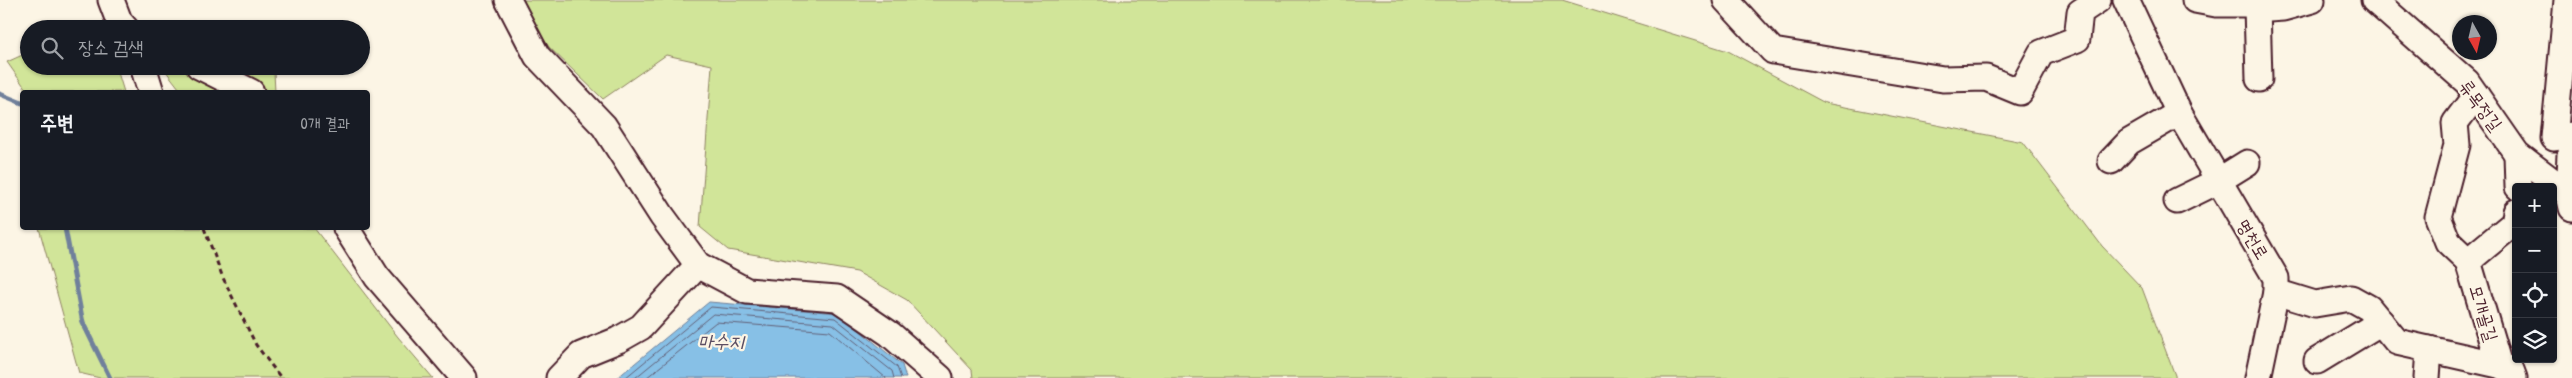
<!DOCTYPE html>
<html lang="ko">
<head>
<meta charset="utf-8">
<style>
  :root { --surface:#171b24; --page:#242831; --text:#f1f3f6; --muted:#9ea1a6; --line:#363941 }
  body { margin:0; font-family:"Patrick Hand","Poor Story",sans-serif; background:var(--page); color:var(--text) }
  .controls { position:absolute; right:15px; bottom:15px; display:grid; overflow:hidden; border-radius:5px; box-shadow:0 1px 4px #0004 }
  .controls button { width:45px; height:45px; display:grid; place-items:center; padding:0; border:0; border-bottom:1px solid var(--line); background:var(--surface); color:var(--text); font:25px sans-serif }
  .compass { position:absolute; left:2452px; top:15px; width:45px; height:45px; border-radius:50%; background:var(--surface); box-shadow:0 1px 4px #0004; rotate:172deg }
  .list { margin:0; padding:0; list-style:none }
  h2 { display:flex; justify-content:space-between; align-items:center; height:65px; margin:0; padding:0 20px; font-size:21px }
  h2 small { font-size:16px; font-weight:400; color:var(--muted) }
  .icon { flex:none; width:28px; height:28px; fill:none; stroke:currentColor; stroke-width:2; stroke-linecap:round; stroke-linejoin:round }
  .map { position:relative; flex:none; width:2572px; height:378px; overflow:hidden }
  .search { position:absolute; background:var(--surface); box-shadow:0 1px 4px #0004; left:20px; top:20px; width:350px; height:55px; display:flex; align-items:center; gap:12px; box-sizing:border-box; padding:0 18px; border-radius:28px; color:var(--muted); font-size:19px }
  .panel { position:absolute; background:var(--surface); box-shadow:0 1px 4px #0004; left:20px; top:90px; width:350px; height:140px; border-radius:5px }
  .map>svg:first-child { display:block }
  .green { fill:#d1e599; stroke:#8e8262 }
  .water { fill:#87c0e6; stroke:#6f809b }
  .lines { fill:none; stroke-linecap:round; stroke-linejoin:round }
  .shore { stroke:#625f76; stroke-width:1 }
  .stream { stroke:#6f809b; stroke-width:5 }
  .minor-casing { stroke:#4a1f2b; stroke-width:29 }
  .path { stroke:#4a1f2b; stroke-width:3; stroke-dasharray:5 4; stroke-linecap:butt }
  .minor { stroke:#fcf5e5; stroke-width:25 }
  .labels { text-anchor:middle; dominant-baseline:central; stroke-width:4.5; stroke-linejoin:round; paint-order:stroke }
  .street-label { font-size:18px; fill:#4a1f2b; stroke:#fcf5e5 }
  .water-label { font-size:19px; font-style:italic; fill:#5c4f63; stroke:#fcf5e5 }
</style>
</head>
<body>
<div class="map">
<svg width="2572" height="378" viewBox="0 0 2572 378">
  <rect width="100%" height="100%" fill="#fcf5e5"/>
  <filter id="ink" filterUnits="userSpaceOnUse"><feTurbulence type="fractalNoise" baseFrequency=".02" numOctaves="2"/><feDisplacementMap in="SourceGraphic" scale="10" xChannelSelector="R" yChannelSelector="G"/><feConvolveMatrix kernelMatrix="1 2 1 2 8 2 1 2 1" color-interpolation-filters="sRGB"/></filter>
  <g filter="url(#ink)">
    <g class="green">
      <polygon points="518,0 1562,0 1728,51 1825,103 2023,142 2102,246 2142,288 2176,378 973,378 972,370 907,300 857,272 728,250 700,227 712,65 666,55 603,99 549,47"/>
      <polygon points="29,52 29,66 116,66 124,92 28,92 7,62"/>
      <polygon points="162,66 261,66 274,72 275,92 182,92"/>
      <polygon points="39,228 314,228 398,337 433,378 100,378 79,373"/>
    </g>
    <polygon class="water" points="709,302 838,313 902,365 906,378 617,378"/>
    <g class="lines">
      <g class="shore">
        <polyline points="625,378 711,307 835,318 897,367 901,378"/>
        <polyline points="635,378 713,314 833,324 892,371 894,378"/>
        <polyline points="646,378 716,322 830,331 886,378"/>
      </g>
      <g class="stream">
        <polyline points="0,94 22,103"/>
        <polyline points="65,228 83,323 110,378"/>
      </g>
      <g class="minor-casing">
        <g id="minor">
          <polyline points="111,0 119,21 126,29"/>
          <polyline points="508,0 537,56 604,126 662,216 698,265 747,291 837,298 890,334 940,378"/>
          <polyline points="1726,0 1773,51 1943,79 1986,78 2020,92 2041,53 2077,39 2080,12 2098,0"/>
          <polyline points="2126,0 2179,113 2276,278 2276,292 2258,378"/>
          <polyline points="2195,0 2216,4 2253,4 2269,9 2283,8 2312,0"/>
          <polyline points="2374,0 2467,82 2517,154 2572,196"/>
          <polyline points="2257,7 2259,79"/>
          <polyline points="143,66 151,92"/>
          <polyline points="199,66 251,92"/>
          <polyline points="2554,138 2567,0"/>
          <polyline points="2517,154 2518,187"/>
          <polyline points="2111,161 2129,142 2179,113"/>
          <polyline points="2177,201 2218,181 2247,163"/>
          <polyline points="2572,208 2569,195 2572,134"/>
          <polyline points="346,228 377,277 464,378"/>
          <polyline points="2468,261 2448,242 2438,217 2457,145 2455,123 2476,95"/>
          <polyline points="2468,261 2499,365 2511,370 2514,378"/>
          <polyline points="2468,261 2514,223 2516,212"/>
          <polyline points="2276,292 2315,304 2351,298 2369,308 2397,342 2499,365"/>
          <polyline points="2317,361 2381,322"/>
          <polyline points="559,378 581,355 618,340 641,327 698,265"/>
          <polyline points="2427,378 2429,349"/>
        </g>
      </g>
      <polyline class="path" points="204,228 223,278 256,345 281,378"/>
      <use href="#minor" class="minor"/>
    </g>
  </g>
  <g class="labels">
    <g class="street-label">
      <text transform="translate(2481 105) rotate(53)">류목정길</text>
      <text transform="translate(2253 239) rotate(59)">명천로</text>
      <text transform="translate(2484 313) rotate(73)">모개골길</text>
    </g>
    <g class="water-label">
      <text x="721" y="341">마수지</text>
    </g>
  </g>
</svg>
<div class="controls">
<button>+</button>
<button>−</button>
<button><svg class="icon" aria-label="locate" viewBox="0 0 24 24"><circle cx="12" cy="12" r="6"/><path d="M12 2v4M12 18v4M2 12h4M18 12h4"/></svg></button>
<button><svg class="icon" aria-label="layers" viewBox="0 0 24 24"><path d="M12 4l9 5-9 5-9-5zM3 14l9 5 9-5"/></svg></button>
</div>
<svg class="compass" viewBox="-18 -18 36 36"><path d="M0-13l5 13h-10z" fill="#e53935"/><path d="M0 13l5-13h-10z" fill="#9ea1a6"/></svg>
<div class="search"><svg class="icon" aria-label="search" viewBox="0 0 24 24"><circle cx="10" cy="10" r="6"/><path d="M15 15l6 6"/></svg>장소 검색</div>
<section class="panel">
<h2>주변<small>0개 결과</small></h2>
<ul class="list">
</ul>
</section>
</div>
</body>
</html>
